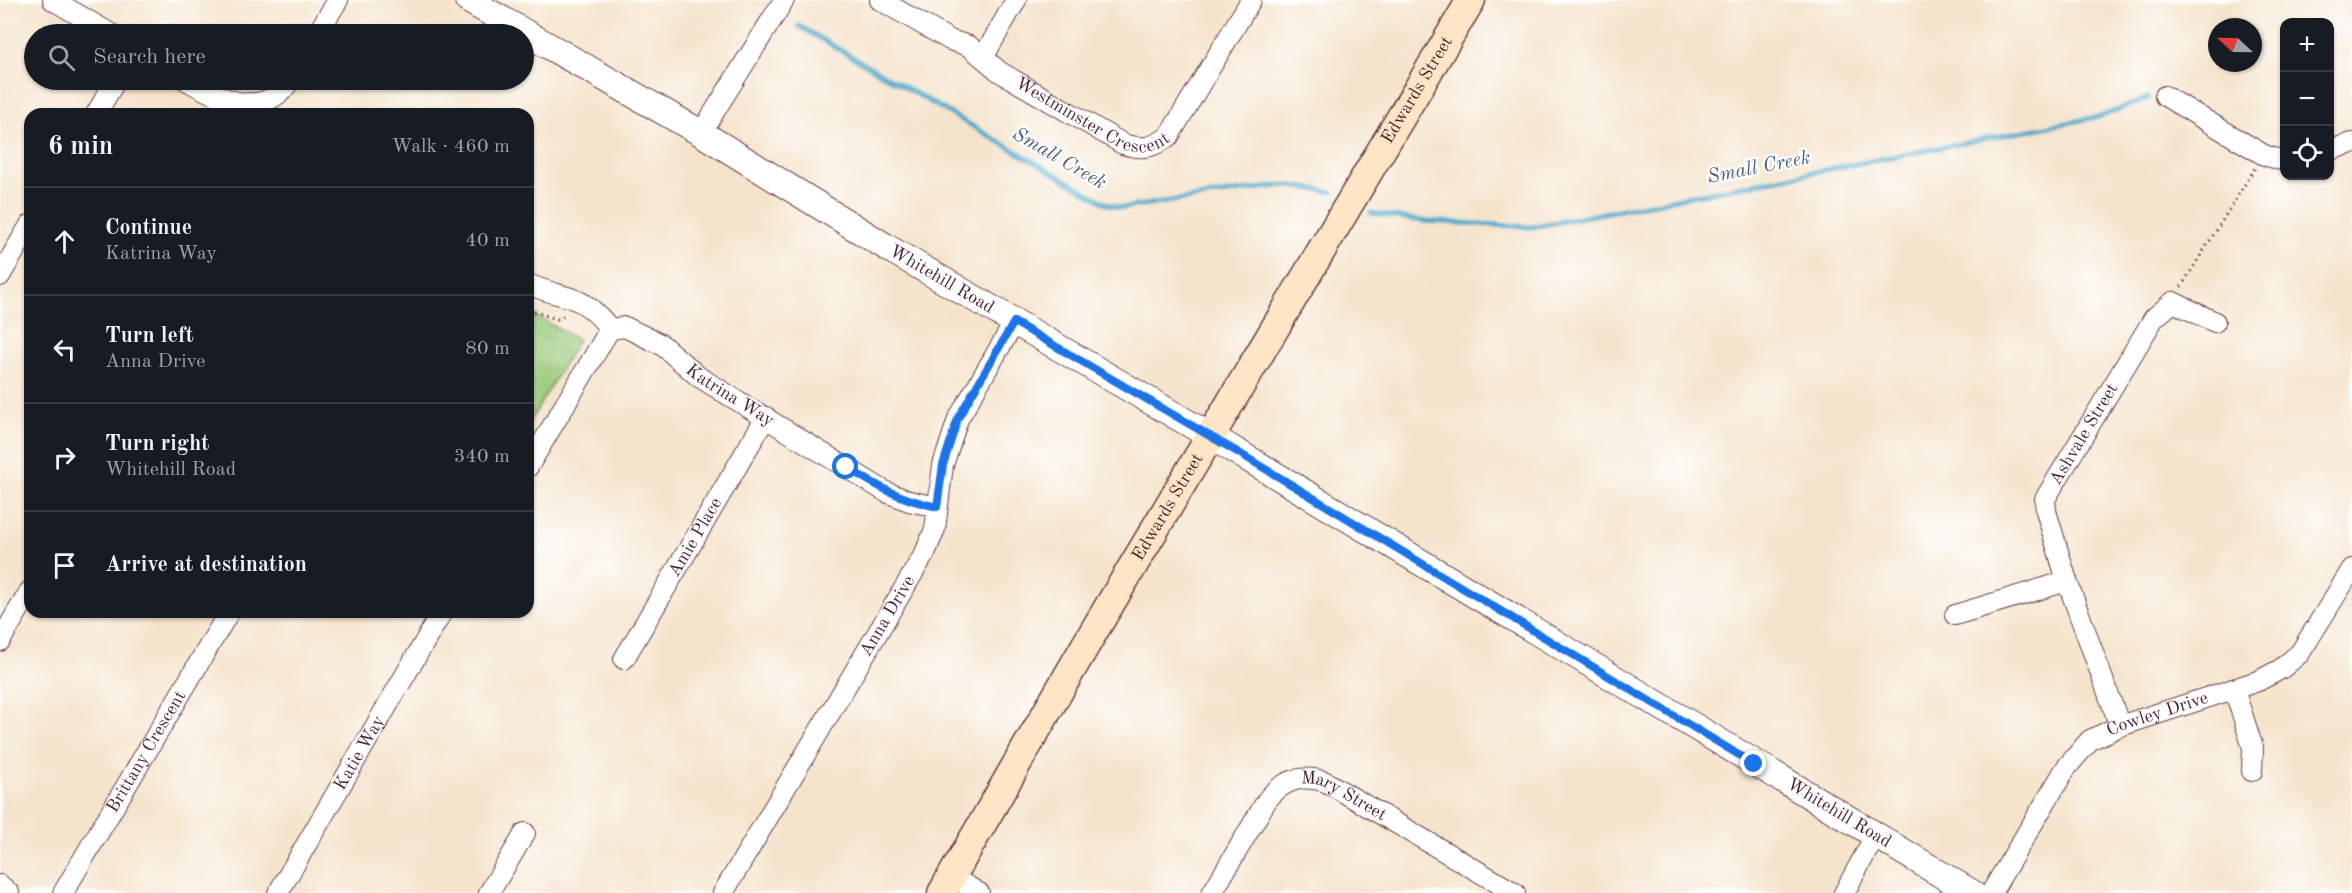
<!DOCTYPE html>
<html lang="en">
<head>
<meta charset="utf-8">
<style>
  :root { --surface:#171b24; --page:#242831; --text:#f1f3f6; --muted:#9ea1a6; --line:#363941 }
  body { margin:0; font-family:"Old Standard TT",serif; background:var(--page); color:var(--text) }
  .controls { position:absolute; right:18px; top:18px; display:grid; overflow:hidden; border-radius:12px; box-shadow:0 2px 4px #0004 }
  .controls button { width:54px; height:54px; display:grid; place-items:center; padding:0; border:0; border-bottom:2px solid var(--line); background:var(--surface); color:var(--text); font:30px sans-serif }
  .compass { position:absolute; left:2208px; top:18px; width:54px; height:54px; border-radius:50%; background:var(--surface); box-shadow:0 2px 4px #0004; rotate:292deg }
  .stop { position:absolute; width:18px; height:18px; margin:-14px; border:4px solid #1a73e8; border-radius:50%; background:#fff }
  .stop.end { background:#1a73e8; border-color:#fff; box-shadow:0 2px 6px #0008 }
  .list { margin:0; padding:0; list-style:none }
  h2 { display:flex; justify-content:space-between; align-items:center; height:78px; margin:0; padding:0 24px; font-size:26px }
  h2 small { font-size:20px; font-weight:400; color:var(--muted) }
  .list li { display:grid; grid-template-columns:39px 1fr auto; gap:18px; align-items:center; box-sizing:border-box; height:108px; padding:0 24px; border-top:2px solid var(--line) }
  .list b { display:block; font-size:22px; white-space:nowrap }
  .list p { margin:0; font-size:20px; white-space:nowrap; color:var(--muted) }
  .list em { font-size:20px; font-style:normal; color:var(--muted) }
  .icon { flex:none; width:33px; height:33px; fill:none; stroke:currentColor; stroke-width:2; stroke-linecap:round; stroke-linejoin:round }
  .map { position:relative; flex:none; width:2352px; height:893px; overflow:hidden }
  .search { position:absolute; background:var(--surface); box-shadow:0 2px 4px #0004; left:24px; top:24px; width:510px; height:66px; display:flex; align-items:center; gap:15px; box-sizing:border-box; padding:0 21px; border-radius:33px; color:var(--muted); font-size:22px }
  .panel { position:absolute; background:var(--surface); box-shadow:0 2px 4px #0004; left:24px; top:108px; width:510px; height:510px; border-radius:18px }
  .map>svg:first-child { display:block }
  .grass { fill:url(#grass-tufts); stroke:#727452; stroke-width:1.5 }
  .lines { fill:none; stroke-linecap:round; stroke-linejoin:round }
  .stream { stroke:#46a6c6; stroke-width:5 }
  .minor-casing { stroke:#643d43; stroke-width:22 }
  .tertiary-casing { stroke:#643d43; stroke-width:28 }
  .secondary-casing { stroke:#643d43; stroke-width:31 }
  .path { stroke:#643d43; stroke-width:3; stroke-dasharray:1.5 4.5; stroke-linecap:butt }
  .minor { stroke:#fff; stroke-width:20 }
  .tertiary { stroke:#fff; stroke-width:26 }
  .secondary { stroke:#fde5c5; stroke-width:28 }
  .route { stroke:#1a73e8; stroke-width:8 }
  .labels { text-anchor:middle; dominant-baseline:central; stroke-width:5; stroke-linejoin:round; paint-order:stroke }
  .street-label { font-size:18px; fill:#4a1f2b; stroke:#fff }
  .water-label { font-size:20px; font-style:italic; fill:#485c71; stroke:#fff }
</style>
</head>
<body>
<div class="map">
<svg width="2352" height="893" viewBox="0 0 2352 893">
  <defs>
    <pattern id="grass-tufts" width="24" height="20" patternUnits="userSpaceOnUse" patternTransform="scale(1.5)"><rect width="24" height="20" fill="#9ac978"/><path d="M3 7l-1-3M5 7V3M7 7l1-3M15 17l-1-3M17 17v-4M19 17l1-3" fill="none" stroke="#86ac68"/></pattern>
  </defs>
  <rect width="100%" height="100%" fill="#fff"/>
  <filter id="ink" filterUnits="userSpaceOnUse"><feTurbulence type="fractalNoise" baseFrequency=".0167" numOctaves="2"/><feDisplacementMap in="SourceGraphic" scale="12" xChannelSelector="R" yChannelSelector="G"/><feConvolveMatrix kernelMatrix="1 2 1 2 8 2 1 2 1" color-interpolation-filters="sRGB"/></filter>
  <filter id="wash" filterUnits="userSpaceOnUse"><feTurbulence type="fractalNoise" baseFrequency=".008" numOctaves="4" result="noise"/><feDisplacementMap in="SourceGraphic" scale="24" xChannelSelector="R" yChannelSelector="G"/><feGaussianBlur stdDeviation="1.35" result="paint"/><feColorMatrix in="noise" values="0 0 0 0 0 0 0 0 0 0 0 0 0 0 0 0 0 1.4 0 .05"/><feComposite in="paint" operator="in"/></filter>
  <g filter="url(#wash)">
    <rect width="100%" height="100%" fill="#f5e4cc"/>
    <polygon class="grass" points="528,311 578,340 528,425"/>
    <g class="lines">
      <g class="stream">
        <polyline points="799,26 1107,204 1122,208 1285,185 1332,192"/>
        <polyline points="1371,213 1423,221 1532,227 2102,116 2148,98"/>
      </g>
    </g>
  </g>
  <g filter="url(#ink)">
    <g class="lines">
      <g class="minor-casing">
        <g id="minor">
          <polyline points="53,0 111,34"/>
          <path id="s1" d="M880,0L950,40L969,46L1000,72L1123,144C1142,150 1153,148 1169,136L1251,0"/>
          <polyline points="317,34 338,0"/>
          <polyline points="984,56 1016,0"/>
          <path d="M186,80C218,98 264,122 290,80"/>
          <polyline points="2165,96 2264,155 2284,161"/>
          <polyline points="96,114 116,80"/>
          <polyline points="701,133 784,0"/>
          <polyline points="2330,150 2352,143"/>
          <polyline points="0,276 30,225"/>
          <path id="s2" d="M528,284C566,301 580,290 610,329L625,327L662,345L699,377L886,492L909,501L937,507"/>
          <polyline points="528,467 610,329"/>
          <polyline points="1955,615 2067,581"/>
          <polyline points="0,641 30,591"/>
          <path id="s3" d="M624,659L766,417"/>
          <polyline points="2234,689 2253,748 2252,771"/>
          <path id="s4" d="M2120,726L2067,581L2046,511L2045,499L2154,318L2173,302L2215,322"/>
          <polyline points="952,877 979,893"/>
          <polyline points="0,885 9,893"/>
          <path id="s5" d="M63,893L229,612"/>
          <path id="s6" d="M278,893L442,612"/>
          <polyline points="489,893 525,833"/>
          <path id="s7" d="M723,893L925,553L935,529L943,465L958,419L1014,323"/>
          <path id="s8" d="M1212,893L1267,800C1283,780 1302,774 1326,782L1515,893"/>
          <polyline points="1844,893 1875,836"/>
          <path id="s9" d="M1991,893L2066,768L2090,740L2120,726L2258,681L2281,669L2300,653L2352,569"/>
        </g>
      </g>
      <g class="tertiary-casing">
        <g id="tertiary">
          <path id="s10" d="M468,0L701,133L888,248L1212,437L1972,893"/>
        </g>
      </g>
      <g class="secondary-casing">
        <g id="secondary">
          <path id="s11" d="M942,893L1088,641L1471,0"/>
        </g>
      </g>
      <g class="path">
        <polyline points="2181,287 2255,168"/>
        <polyline points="528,310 557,319 565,315"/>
      </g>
      <use href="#minor" class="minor"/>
      <use href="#tertiary" class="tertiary"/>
      <use href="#secondary" class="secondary"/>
    </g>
  </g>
  <g class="lines" filter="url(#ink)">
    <path class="route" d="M846,467C878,487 900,499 937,507L943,465L958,418L1014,322L1239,453L1754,764"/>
  </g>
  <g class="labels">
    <g class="street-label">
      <text stroke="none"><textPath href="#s11" startOffset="933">Edwards Street</textPath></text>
      <text stroke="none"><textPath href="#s1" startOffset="246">Westminster Crescent</textPath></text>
      <text stroke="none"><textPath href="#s10" startOffset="550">Whitehill Road</textPath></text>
      <text stroke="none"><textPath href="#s2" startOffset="237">Katrina Way</textPath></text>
      <text stroke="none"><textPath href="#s4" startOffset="315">Ashvale Street</textPath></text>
      <text stroke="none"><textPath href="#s11" startOffset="447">Edwards Street</textPath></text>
      <text stroke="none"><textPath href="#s3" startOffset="141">Amie Place</textPath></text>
      <text stroke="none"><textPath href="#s7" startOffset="322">Anna Drive</textPath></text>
      <text stroke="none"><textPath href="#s9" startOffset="255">Cowley Drive</textPath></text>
      <text stroke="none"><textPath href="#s6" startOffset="162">Katie Way</textPath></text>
      <text stroke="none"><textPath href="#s5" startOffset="164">Brittany Crescent</textPath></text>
      <text stroke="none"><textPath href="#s8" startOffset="196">Mary Street</textPath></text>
      <text stroke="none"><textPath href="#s10" startOffset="1594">Whitehill Road</textPath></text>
    </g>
    <g class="water-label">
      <text transform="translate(1059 159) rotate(30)">Small Creek</text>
      <text transform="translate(1759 168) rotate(-11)">Small Creek</text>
    </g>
  </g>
</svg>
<div class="controls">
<button>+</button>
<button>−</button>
<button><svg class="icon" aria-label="locate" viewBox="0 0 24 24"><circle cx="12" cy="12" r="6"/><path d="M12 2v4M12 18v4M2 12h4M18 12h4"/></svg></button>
</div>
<svg class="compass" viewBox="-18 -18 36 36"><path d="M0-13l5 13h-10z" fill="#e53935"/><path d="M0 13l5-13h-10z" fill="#9ea1a6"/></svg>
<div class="stop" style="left:846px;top:467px"></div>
<div class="stop end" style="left:1754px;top:764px"></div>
<div class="search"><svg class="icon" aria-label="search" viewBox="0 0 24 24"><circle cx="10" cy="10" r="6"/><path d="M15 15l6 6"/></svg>Search here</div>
<section class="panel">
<h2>6 min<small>Walk · 460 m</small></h2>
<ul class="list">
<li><svg class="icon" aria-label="ahead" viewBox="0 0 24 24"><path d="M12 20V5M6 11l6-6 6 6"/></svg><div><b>Continue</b><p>Katrina Way</p></div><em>40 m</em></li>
<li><svg class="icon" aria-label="left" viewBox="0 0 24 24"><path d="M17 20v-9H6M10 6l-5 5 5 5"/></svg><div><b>Turn left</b><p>Anna Drive</p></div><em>80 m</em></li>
<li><svg class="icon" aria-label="right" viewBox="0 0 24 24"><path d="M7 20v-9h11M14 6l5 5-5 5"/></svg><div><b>Turn right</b><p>Whitehill Road</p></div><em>340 m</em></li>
<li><svg class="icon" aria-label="arrive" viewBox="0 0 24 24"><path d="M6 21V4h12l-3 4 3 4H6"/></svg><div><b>Arrive at destination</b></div></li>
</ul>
</section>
</div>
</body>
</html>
